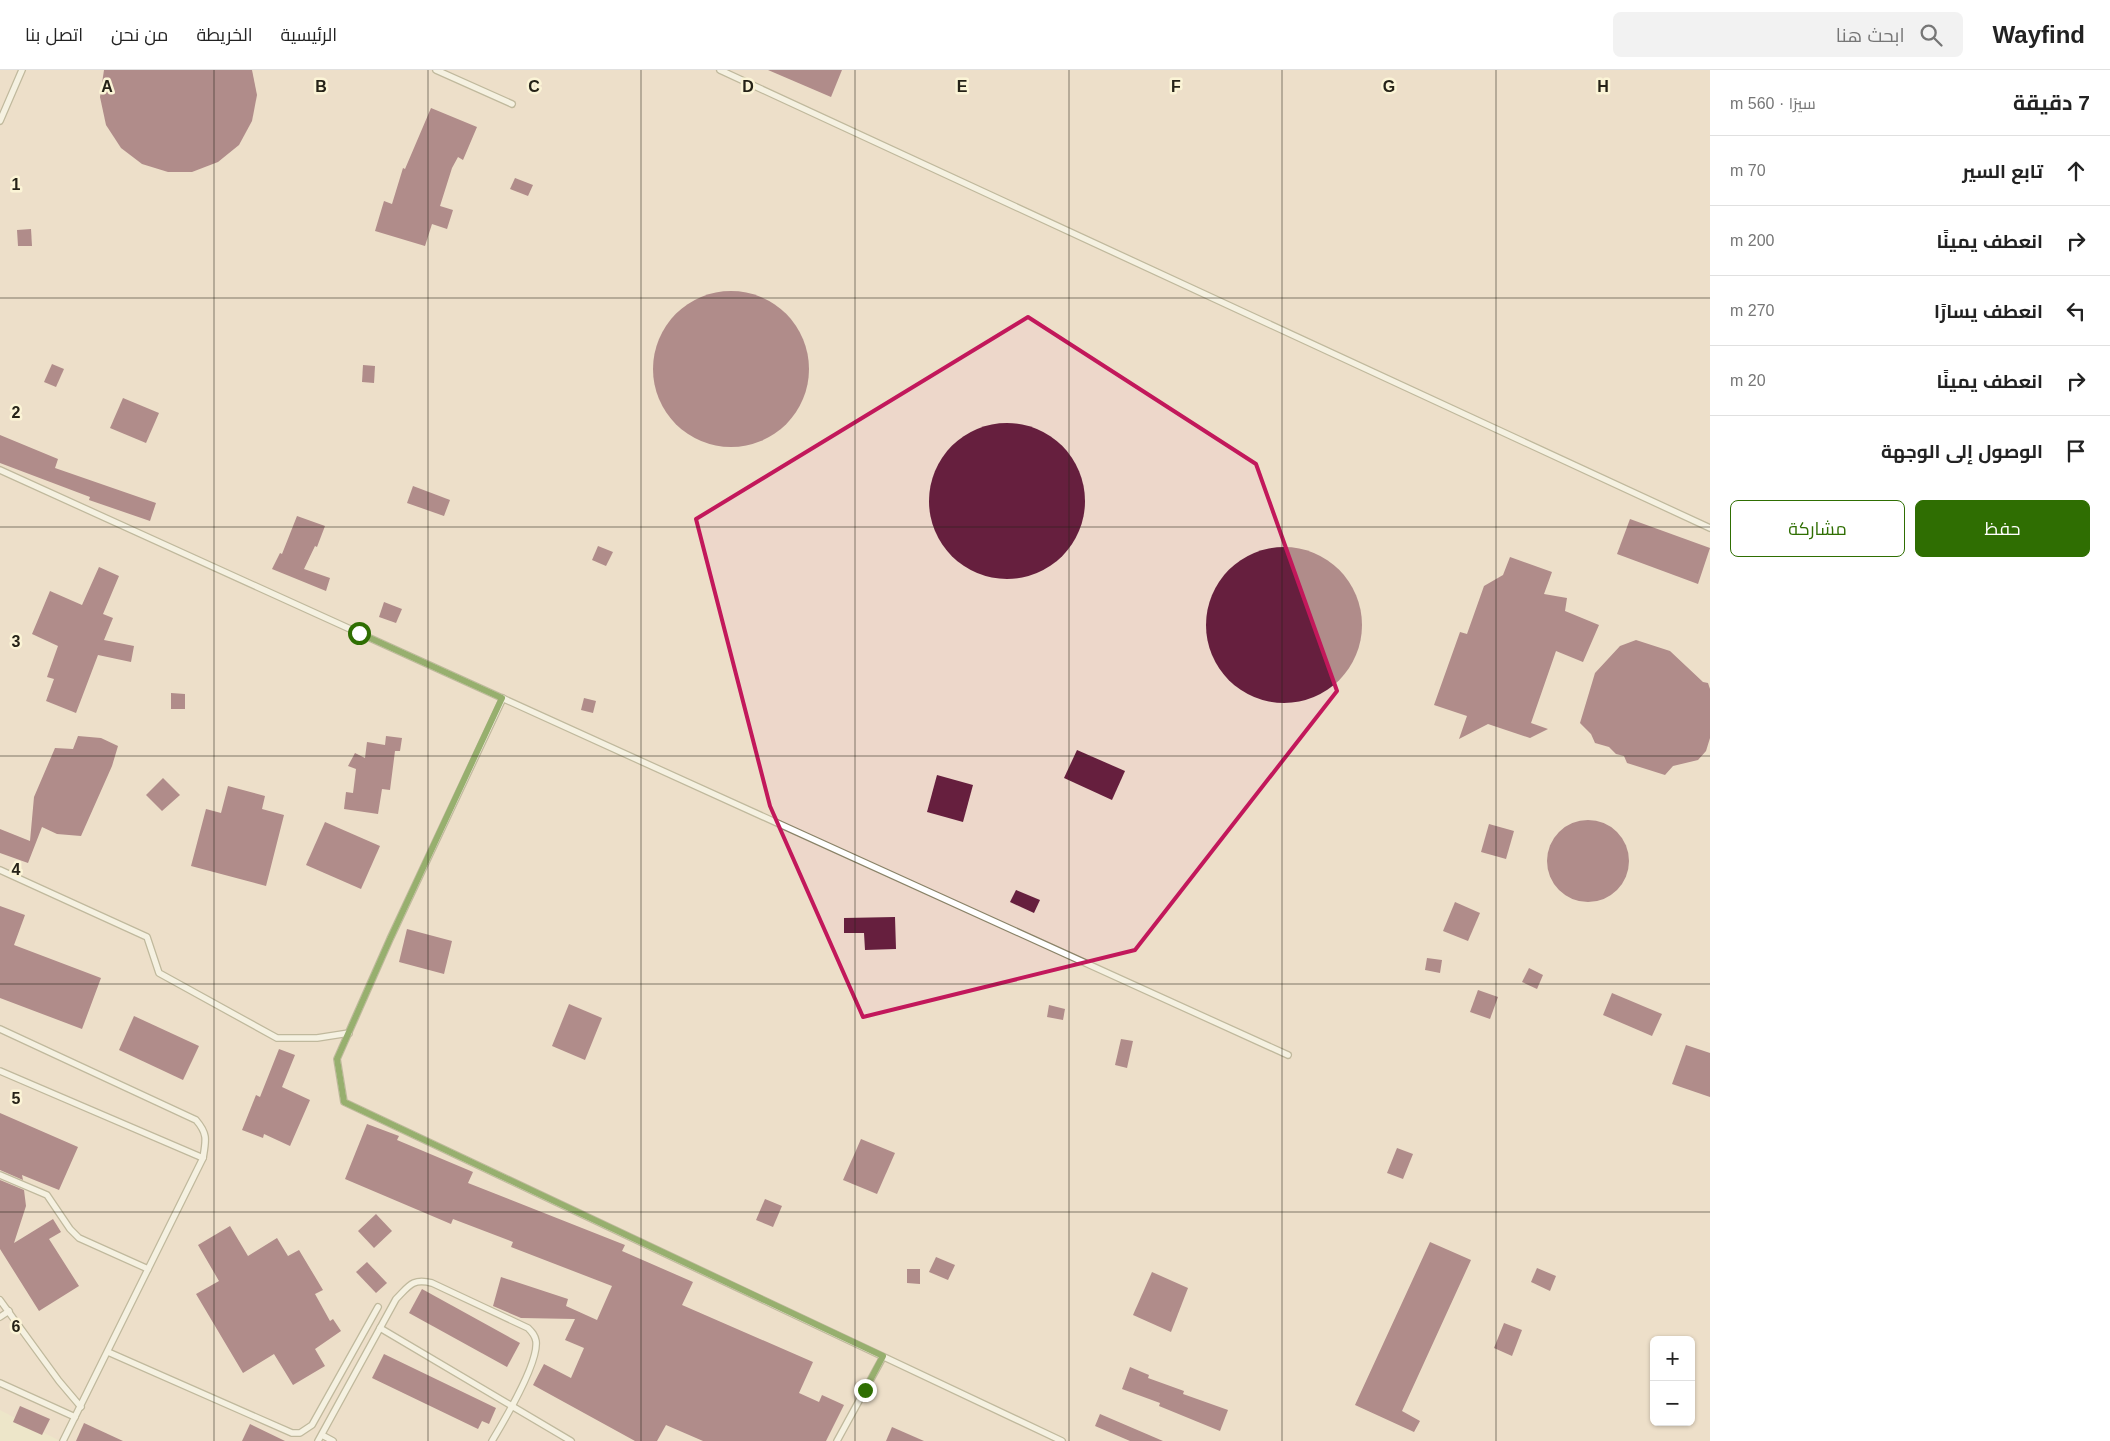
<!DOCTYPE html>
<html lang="ar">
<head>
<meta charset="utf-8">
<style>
  :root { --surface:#fff; --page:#f2f2f2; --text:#222; --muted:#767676; --line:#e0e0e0; --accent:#2f6e02 }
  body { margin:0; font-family:Helvetica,Cairo,sans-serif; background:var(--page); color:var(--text); direction:rtl }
  .controls { position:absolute; right:15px; bottom:15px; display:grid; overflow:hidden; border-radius:8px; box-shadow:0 1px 4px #0004 }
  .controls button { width:45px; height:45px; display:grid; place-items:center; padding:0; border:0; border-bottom:1px solid var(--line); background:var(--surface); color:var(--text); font:25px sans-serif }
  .stop { position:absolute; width:15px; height:15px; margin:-11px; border:4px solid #2f6e02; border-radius:50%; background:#fff }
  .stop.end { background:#2f6e02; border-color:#fff; box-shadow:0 1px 5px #0008 }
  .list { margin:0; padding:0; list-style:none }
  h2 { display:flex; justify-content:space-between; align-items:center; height:65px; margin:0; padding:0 20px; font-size:21px }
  h2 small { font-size:16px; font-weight:400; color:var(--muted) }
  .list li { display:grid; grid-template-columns:32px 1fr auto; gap:15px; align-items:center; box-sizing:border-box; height:70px; padding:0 20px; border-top:1px solid var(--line) }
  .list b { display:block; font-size:19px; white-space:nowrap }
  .list em { font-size:16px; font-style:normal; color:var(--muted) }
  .actions { display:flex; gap:10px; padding:15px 20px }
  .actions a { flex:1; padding:11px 0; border:1px solid var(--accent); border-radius:8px; text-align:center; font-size:18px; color:var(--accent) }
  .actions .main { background:var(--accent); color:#fff }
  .icon { flex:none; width:28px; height:28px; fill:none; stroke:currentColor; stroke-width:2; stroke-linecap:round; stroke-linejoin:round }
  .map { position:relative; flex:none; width:1710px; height:1371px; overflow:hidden; direction:ltr }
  header { display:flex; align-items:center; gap:30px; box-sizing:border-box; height:70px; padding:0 25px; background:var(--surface); border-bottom:1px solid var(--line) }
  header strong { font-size:24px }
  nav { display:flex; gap:28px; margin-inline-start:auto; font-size:18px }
  .search { width:350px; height:45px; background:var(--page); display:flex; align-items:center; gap:12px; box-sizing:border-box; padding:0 18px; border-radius:8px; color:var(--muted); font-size:19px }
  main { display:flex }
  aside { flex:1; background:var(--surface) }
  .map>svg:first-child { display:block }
  .industrial { fill:#edd7ca; fill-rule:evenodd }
  .building { fill:#661f3e }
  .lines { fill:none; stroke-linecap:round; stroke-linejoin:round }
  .service-casing { stroke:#8a8368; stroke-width:8 }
  .service { stroke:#fff; stroke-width:5.5 }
  .route { stroke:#2f6e02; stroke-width:6 }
  .marked { fill:none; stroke:#c2185b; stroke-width:4; stroke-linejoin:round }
  .grid { fill:none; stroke:#252217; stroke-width:1; stroke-opacity:0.55 }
  .grid-label { font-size:16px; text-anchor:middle; font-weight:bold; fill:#252217; stroke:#fbf4d6; stroke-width:5; stroke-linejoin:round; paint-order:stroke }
</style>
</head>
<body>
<header>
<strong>Wayfind</strong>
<div class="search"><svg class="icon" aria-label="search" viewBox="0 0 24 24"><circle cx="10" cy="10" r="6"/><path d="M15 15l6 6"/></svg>ابحث هنا</div>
<nav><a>الرئيسية</a><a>الخريطة</a><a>من نحن</a><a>اتصل بنا</a></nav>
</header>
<main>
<aside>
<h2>7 دقيقة<small>سيرًا · 560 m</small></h2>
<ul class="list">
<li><svg class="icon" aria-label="ahead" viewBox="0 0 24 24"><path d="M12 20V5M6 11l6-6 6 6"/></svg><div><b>تابع السير</b></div><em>70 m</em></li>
<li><svg class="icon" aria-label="right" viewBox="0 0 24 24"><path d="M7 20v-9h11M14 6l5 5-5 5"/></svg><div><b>انعطف يمينًا</b></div><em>200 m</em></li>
<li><svg class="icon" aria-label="left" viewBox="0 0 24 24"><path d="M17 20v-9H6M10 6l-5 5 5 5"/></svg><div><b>انعطف يسارًا</b></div><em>270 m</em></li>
<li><svg class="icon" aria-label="right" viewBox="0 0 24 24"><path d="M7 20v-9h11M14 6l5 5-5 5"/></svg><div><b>انعطف يمينًا</b></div><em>20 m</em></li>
<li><svg class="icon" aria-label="arrive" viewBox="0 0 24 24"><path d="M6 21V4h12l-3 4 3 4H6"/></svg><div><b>الوصول إلى الوجهة</b></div></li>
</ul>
<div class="actions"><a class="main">حفظ</a><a>مشاركة</a></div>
</aside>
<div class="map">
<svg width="1710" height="1371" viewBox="0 0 1710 1371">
  <rect width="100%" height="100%" fill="#ede6c9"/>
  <path class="industrial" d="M0,0H1710V1371H60L0,1340ZM1654,1270H1691V1352H1654Z"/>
  <g class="building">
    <polygon points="104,0 252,0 257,25 252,51 239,75 218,92 192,102 168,102 142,94 121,78 106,55 100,27"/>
    <polygon points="768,0 842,0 831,27"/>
    <polygon points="431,38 477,57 463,90 458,87 452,98 440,136 453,140 447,159 432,154 425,176 375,161 384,131 392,134 403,98 405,99"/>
    <polygon points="515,108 533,115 528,126 510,119"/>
    <polygon points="31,159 32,176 18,176 17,160"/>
    <circle cx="731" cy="299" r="78"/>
    <polygon points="52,294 64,299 56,317 44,312"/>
    <polygon points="363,295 375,296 374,313 362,312"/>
    <polygon points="123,328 159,343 146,373 110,358"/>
    <circle cx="1007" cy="431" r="78"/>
    <polygon points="0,365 58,389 55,398 156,433 150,451 89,430 90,427 0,393"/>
    <polygon points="413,416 450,430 444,446 407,433"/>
    <polygon points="297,446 325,456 317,477 315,476 304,499 330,508 326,521 272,499 280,483 282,484"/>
    <polygon points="1630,449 1710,478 1698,514 1617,484"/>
    <polygon points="598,476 613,482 606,496 592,490"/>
    <circle cx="1284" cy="555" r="78"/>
    <polygon points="1510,487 1552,502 1544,524 1567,528 1565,541 1599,555 1583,592 1556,581 1531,653 1548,659 1530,668 1488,654 1459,669 1467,646 1434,635 1460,562 1467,564 1484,516 1503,505"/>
    <polygon points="99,497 119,506 103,544 113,548 104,570 134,576 131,592 98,585 76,643 46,631 54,609 47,607 58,576 32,564 50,521 82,535"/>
    <polygon points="384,532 402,539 396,553 379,547"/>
    <polygon points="1636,570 1670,581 1703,612 1708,613 1710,619 1710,668 1706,681 1698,690 1673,696 1665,705 1627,693 1624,686 1616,684 1609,677 1595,673 1591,664 1580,653 1595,603 1620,576"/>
    <polygon points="171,623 185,624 185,639 171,639"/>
    <polygon points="584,628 596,631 593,643 581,640"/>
    <polygon points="78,666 101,668 118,676 112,696 81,766 57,764 42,757 28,793 0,783 0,759 30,771 34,727 55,678 73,679"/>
    <polygon points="386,666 402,668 400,681 395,681 390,720 382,719 378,744 344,739 346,722 353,723 356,699 348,696 355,683 365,688 367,672 385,675"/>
    <polygon points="1077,680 1125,701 1112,730 1064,708"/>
    <polygon points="937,705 973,715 963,752 927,742"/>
    <polygon points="163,708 180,725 162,741 146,725"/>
    <polygon points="228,716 265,726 262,739 284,745 266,816 191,796 206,739 221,743"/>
    <circle cx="1588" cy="791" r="41"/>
    <polygon points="325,752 380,776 361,819 306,795"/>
    <polygon points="1489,754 1514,761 1506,789 1481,782"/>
    <polygon points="1016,820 1040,830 1034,843 1010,832"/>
    <polygon points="1455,832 1480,843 1468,871 1443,861"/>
    <polygon points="0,836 25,845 14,875 101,908 82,959 0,928"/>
    <polygon points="895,847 896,879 865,880 864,863 844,863 844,848"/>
    <polygon points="407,859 452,871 444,904 399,892"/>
    <polygon points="1427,888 1442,890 1440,903 1425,900"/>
    <polygon points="1529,898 1543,905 1537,919 1522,912"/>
    <polygon points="1478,920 1498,927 1490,949 1470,942"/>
    <polygon points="1612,923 1662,944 1652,966 1603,945"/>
    <polygon points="569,934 602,948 585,990 552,976"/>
    <polygon points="1049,935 1065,939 1063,950 1047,947"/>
    <polygon points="134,946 199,976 183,1010 119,980"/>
    <polygon points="1121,969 1133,971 1127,998 1115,995"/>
    <polygon points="1686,975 1710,983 1710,1027 1672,1014"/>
    <polygon points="279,979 295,985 282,1017 310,1030 290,1076 264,1064 263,1068 242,1060 256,1025 260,1027"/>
    <polygon points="0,1043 78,1077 59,1120 22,1105 23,1110 0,1100"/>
    <polygon points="367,1054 399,1066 397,1070 473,1102 468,1113 625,1175 622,1181 693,1212 682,1235 813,1292 799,1323 819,1332 822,1325 844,1335 826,1371 703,1371 666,1355 657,1371 635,1371 533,1315 544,1294 571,1308 584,1278 565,1270 575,1249 521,1248 493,1236 501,1207 568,1229 566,1236 597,1250 612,1216 511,1177 513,1172 453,1149 451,1154 345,1109"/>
    <polygon points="861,1069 895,1083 877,1124 843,1110"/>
    <polygon points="1397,1078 1413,1084 1403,1109 1387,1103"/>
    <polygon points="0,1110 24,1120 26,1136 14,1173 53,1149 61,1162 49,1169 79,1216 39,1241 0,1179"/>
    <polygon points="765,1129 782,1136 773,1157 756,1150"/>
    <polygon points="376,1144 392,1161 374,1178 358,1161"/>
    <polygon points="230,1156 248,1186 277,1168 288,1186 299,1180 323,1220 315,1224 330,1251 333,1249 341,1261 315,1279 325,1296 293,1315 274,1284 243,1303 196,1224 219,1211 198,1175"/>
    <polygon points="1430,1172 1471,1190 1402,1341 1420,1351 1414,1362 1355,1335"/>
    <polygon points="936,1187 955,1195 948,1210 929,1202"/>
    <polygon points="367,1192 387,1213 376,1223 356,1202"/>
    <polygon points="1537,1198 1556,1206 1550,1221 1531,1212"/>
    <polygon points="907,1199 920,1199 920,1214 907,1213"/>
    <polygon points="1152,1202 1188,1218 1171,1262 1133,1245"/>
    <polygon points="422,1219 520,1273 507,1297 409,1243"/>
    <polygon points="1504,1253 1522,1260 1512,1286 1494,1278"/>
    <polygon points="384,1284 496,1338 489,1354 482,1351 478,1359 372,1308"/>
    <polygon points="1130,1297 1149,1305 1148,1308 1184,1321 1183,1324 1228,1340 1220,1361 1159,1336 1160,1333 1122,1319"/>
    <polygon points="20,1336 50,1349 42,1365 13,1352"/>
    <polygon points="1100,1344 1163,1371 1130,1371 1095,1356"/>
    <polygon points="84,1353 123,1371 76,1371"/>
    <polygon points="250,1354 285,1371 242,1371"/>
    <polygon points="892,1357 924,1371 886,1371"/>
  </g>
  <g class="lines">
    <g class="service-casing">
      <g id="service">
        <polyline points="436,0 512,34"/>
        <polyline points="720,0 1710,458"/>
        <polyline points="0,51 22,0"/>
        <polyline points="0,400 1288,985"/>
        <polyline points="503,628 390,869 337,989 344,1032 1062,1371"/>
        <polyline points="0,800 147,867 159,903 277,968 317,968 349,963"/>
        <path d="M0,959L196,1050C208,1064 206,1070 203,1088L63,1371"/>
        <polyline points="0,1001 203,1088"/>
        <polyline points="0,1105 47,1125 70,1159 79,1168 148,1199"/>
        <polyline points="0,1230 59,1311 81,1337"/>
        <polyline points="0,1247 9,1241"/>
        <polyline points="380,1258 571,1371"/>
        <polyline points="108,1282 292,1363 300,1363 312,1355 378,1237"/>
        <polyline points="0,1313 75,1347"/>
        <polyline points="322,1365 333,1371"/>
        <path d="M318,1371L396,1229C409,1216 412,1208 432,1213L528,1258C532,1262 535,1265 536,1271C539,1293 504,1351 492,1371"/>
        <polyline points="837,1371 883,1287"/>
      </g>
    </g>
    <use href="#service" class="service"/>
  </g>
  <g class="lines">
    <polyline class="route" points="359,563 502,628 390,869 337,989 344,1032 883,1286 865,1320"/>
  </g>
  <path d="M0 0H1710V1371H0ZM1028,247L1256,394L1337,621L1135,880L863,947L770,736L696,449Z" fill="#ede6c9" fill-opacity=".55" fill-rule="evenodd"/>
  <path class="marked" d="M1028,247L1256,394L1337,621L1135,880L863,947L770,736L696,449Z"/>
  <path class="grid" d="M214,0V1371M428,0V1371M641,0V1371M855,0V1371M1069,0V1371M1282,0V1371M1496,0V1371M0,228H1710M0,457H1710M0,686H1710M0,914H1710M0,1142H1710"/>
  <g class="grid-label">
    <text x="107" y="22">A</text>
    <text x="321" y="22">B</text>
    <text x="534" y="22">C</text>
    <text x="748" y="22">D</text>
    <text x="962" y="22">E</text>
    <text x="1176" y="22">F</text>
    <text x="1389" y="22">G</text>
    <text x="1603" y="22">H</text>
    <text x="16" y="120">1</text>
    <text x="16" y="348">2</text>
    <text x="16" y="577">3</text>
    <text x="16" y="805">4</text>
    <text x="16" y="1034">5</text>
    <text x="16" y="1262">6</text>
  </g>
</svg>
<div class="controls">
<button>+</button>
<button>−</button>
</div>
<div class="stop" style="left:359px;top:563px"></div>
<div class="stop end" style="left:865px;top:1320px"></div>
</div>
</main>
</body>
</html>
